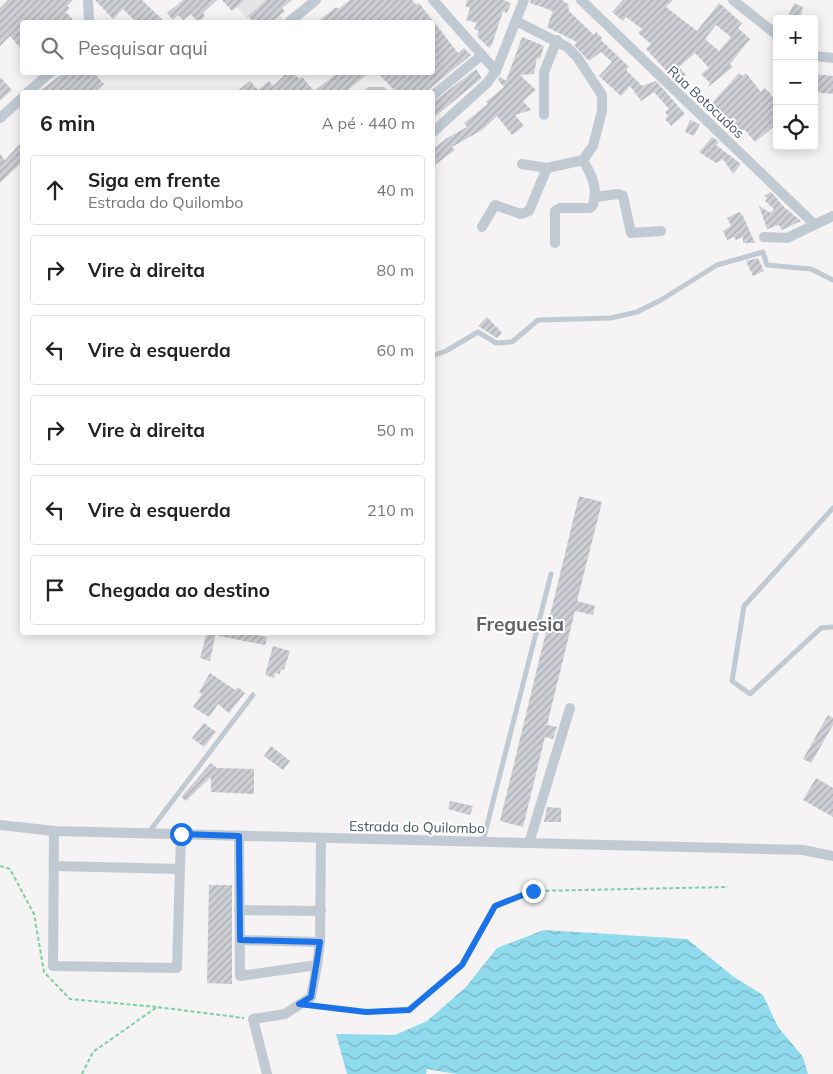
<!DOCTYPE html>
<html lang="pt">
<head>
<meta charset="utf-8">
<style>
  :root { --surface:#fff; --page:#f6f6f6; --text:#222; --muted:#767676; --line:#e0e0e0 }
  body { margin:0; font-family:Mulish,sans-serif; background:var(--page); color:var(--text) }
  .controls { position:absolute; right:15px; top:15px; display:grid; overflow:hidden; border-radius:5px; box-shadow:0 2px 12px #0003 }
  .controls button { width:45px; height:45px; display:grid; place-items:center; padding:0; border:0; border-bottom:1px solid var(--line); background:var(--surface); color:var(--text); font:25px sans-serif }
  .stop { position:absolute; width:15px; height:15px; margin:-11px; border:4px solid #1a73e8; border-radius:50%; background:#fff }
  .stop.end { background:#1a73e8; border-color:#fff; box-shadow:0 1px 5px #0008 }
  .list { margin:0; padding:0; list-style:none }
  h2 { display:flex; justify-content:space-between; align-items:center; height:65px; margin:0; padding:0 20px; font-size:21px }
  h2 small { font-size:16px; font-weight:400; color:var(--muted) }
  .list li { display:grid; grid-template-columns:32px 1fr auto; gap:15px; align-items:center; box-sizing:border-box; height:70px; margin:0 10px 10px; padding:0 10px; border:1px solid var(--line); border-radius:5px }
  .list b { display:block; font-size:19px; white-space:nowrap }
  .list p { margin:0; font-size:16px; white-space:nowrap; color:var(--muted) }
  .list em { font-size:16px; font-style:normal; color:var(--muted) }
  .icon { flex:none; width:28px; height:28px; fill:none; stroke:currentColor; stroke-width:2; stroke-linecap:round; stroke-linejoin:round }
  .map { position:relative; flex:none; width:833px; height:1074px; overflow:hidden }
  .search { position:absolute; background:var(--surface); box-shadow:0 2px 12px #0003; left:20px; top:20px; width:415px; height:55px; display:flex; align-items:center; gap:12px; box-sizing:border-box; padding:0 18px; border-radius:5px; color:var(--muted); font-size:19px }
  .panel { position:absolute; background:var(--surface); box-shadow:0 2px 12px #0003; left:20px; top:90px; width:415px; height:545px; border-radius:5px }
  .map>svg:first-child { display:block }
  .education { fill:#e6e4e5 }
  .water { fill:url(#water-waves) }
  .building { fill:url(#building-hatch); fill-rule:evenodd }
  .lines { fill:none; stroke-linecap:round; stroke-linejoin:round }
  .path { stroke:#7ad0a6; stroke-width:2; stroke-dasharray:4 2.5; stroke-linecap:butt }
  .service { stroke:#c1cad2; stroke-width:5 }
  .minor { stroke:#c1cad2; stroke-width:10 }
  .route { stroke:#1a73e8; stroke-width:6 }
  .labels { text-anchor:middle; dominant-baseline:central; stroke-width:4; stroke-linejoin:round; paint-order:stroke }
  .street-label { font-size:14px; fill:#4a5661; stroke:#fff }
  .district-label { font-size:19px; font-weight:bold; fill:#5f6368; stroke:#fff }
</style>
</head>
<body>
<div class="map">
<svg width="833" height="1074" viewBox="0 0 833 1074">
  <defs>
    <pattern id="water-waves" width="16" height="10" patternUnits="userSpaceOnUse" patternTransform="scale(1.25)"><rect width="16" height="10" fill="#90daee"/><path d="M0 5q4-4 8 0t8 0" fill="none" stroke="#78b4c4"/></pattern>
    <pattern id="building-hatch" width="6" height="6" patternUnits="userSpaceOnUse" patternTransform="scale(1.25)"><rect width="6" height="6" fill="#cdcfd5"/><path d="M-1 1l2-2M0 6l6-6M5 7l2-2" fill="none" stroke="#a8abb0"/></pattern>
  </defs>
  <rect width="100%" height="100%" fill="#f5f3f3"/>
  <polygon class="education" points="229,0 265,0 286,22 251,22"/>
  <polygon class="water" points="544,930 687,939 734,977 763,995 778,1027 803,1057 808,1074 456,1074 427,1069 426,1074 347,1074 336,1034 395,1035 427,1021 465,988 497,948"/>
  <g class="building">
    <polygon points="8,0 73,0 67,6 70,8 66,12 75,22 22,22 22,50 10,36 0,46 0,8"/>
    <polygon points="95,0 142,0 165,22 136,22 123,9 113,19"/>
    <polygon points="183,0 217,0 203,13 205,16 198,22 191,14 183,20 178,15 173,20 167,13"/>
    <polygon points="222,0 245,0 232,11"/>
    <polygon points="266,0 292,0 282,8 285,11 272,22 254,22 248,16"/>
    <polygon points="350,0 412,0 416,5 419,3 458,53 464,48 471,55 426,92 396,92 377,72 432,72 432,22 317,22 336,7 338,9"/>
    <polygon points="467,0 503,0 511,3 507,13 503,11 492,45 489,48 477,36 479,31 474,29 477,23 466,20 470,8 465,6"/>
    <polygon points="531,0 562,0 568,4 569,11 594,35 596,32 602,38 601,40 629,67 626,70 642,86 656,81 685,114 671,126 665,119 668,116 665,112 669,109 654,92 641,101 630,86 621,96 599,76 612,62 601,52 589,61 574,45 577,42 547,27 553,11 530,3"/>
    <path d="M623,0H673L666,7L697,31L719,3L742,23L738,28L750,39L730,64L733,67L708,87L710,83L701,74L709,68L695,53L679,67L686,75L678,83L646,49L651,44L638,33L642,29L626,17L623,21L612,12ZM716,25L731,37L719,51L705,39Z"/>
    <polygon points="794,3 803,7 800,19 787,19"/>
    <polygon points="522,37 544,46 540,59 537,58 534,74 520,75 536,90 523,101 531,110 515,115 524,126 512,135 497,116 482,130 452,147 455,150 432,167 432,150 447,138 467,127 464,123 488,104 486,102 504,87 498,80 500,77 506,81"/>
    <polygon points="476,69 482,78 432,119 432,103"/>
    <polygon points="65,72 93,72 104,84 95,92 38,92"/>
    <polygon points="288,72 293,72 299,79 302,77 314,91 339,72 370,72 345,92 236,92 250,81 258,90 269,81 273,86"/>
    <polygon points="739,73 743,76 746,73 761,92 764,88 769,92 777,104 777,124 755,142 745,130 739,130 731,121 728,123 717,114 720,111 712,103"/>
    <polygon points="814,74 833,76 833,94 814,92"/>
    <polygon points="0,77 12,90 0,101"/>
    <polygon points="690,120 700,124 694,136 685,132"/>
    <polygon points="712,137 719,142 716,145 741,164 733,174 723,159 716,163 699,152"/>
    <polygon points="22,142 22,162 0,183 0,154 5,160"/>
    <polygon points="771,192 784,207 801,221 782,230 779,225 767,229 759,206 771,213 774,209 765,201 767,198 764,196"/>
    <polygon points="739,212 742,214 755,243 743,243 743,237 736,240 734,237 727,240 723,231 731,226 727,218"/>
    <polygon points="758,258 764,271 753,276 746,261"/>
    <polygon points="487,317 502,333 497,338 478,326"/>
    <polygon points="579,496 602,502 577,601 595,606 593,615 575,611 547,725 557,727 553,739 545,737 523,827 500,821"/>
    <polygon points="207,632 216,632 210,661 200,658"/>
    <polygon points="219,632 244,632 267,637 265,645 219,636"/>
    <polygon points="273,646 290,651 284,670 281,669 280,674 275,673 274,678 265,675"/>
    <polygon points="210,673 235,690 238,687 245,693 229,713 218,704 209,717 193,707 202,694 199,692"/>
    <polygon points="828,715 833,718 833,725 811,763 803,759"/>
    <polygon points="204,723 216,732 204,747 192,738"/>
    <polygon points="271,746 290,761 283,770 264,756"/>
    <polygon points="211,763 217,768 254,769 254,794 211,792 211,777 186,801 181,797"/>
    <polygon points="816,778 833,788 833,817 803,800"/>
    <polygon points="450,801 473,806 470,815 448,809"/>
    <polygon points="547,807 561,808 561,822 544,822"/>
    <polygon points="209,885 232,885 232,984 207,983"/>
  </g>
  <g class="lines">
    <g class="path">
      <polyline points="0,866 10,869 34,914 44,972 70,999 157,1007"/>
      <polyline points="314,1006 366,1012 409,1010 462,965 495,906 533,891 728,887"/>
      <polyline points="82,1074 93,1052 157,1007 244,1018"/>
    </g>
    <g class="service">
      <polyline points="432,356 446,351 478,332 496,343 512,342 538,320 611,318 637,312 661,300 717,265 763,252 767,265 811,269 833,280"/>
      <polyline points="833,508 744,606 732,681 750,694 821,628 833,627"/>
      <polyline points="149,832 253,695"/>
      <polyline points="483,841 551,574"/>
    </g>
    <g class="minor">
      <polyline points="88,0 89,22"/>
      <polyline points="433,0 496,71"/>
      <polyline points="581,0 814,224"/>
      <polyline points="733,0 777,35"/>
      <polyline points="516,21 567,47 577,57 602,95 602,111 593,146 583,160 547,168 522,164"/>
      <polyline points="289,22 316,0"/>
      <polyline points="814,56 833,58"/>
      <polyline points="28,92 51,72"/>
      <polyline points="370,92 382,92"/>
      <polyline points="432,96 482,55"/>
      <polyline points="544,115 544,72 557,40"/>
      <polyline points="0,118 22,98"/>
      <polyline points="432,133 487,83 496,71 524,0"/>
      <polyline points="595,197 618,194 623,196 631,233 661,231"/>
      <polyline points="482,227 495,205 521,214 529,211 547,168"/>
      <polyline points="764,237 787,238 833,216"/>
      <path d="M555,243V211L560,208H590L593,205C598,187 592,176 583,160"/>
      <polyline points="0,825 54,831 803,850 833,856"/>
      <polyline points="54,831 53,966 177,968 181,834"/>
      <polyline points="239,836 240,976 317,965 320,942 321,838"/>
      <polyline points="529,843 570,708"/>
      <polyline points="54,866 180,869"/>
      <polyline points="239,910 321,911"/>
      <polyline points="240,940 320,942"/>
      <polyline points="267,1074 253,1019 285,1014 311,997 317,965"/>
    </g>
  </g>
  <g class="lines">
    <polyline class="route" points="181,834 239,836 240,940 320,942 311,997 299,1004 366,1012 409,1010 462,965 495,906 533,891"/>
  </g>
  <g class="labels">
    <g class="street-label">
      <text transform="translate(706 102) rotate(43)">Rua Botocudos</text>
      <text transform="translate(417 827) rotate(1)">Estrada do Quilombo</text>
    </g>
    <g class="district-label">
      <text x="520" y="624">Freguesia</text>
    </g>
  </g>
</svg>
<div class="controls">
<button>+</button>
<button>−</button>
<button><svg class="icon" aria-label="locate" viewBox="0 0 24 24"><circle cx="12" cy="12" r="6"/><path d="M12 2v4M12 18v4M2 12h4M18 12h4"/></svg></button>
</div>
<div class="stop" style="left:181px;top:834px"></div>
<div class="stop end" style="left:533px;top:891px"></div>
<div class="search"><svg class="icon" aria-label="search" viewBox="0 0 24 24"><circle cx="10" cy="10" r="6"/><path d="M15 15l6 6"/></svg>Pesquisar aqui</div>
<section class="panel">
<h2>6 min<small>A pé · 440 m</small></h2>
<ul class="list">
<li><svg class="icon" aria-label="ahead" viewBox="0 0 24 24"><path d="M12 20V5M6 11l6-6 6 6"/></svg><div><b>Siga em frente</b><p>Estrada do Quilombo</p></div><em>40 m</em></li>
<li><svg class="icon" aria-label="right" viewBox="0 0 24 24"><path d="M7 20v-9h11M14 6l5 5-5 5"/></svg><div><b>Vire à direita</b></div><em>80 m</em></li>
<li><svg class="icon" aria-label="left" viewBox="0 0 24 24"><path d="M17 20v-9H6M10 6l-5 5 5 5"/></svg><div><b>Vire à esquerda</b></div><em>60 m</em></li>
<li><svg class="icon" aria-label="right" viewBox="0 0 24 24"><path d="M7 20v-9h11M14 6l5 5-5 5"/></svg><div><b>Vire à direita</b></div><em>50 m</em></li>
<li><svg class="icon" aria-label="left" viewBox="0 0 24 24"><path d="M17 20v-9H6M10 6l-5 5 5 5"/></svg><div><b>Vire à esquerda</b></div><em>210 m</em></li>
<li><svg class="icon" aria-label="arrive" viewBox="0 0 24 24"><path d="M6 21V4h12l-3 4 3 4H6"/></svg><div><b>Chegada ao destino</b></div></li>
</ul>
</section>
</div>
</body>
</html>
